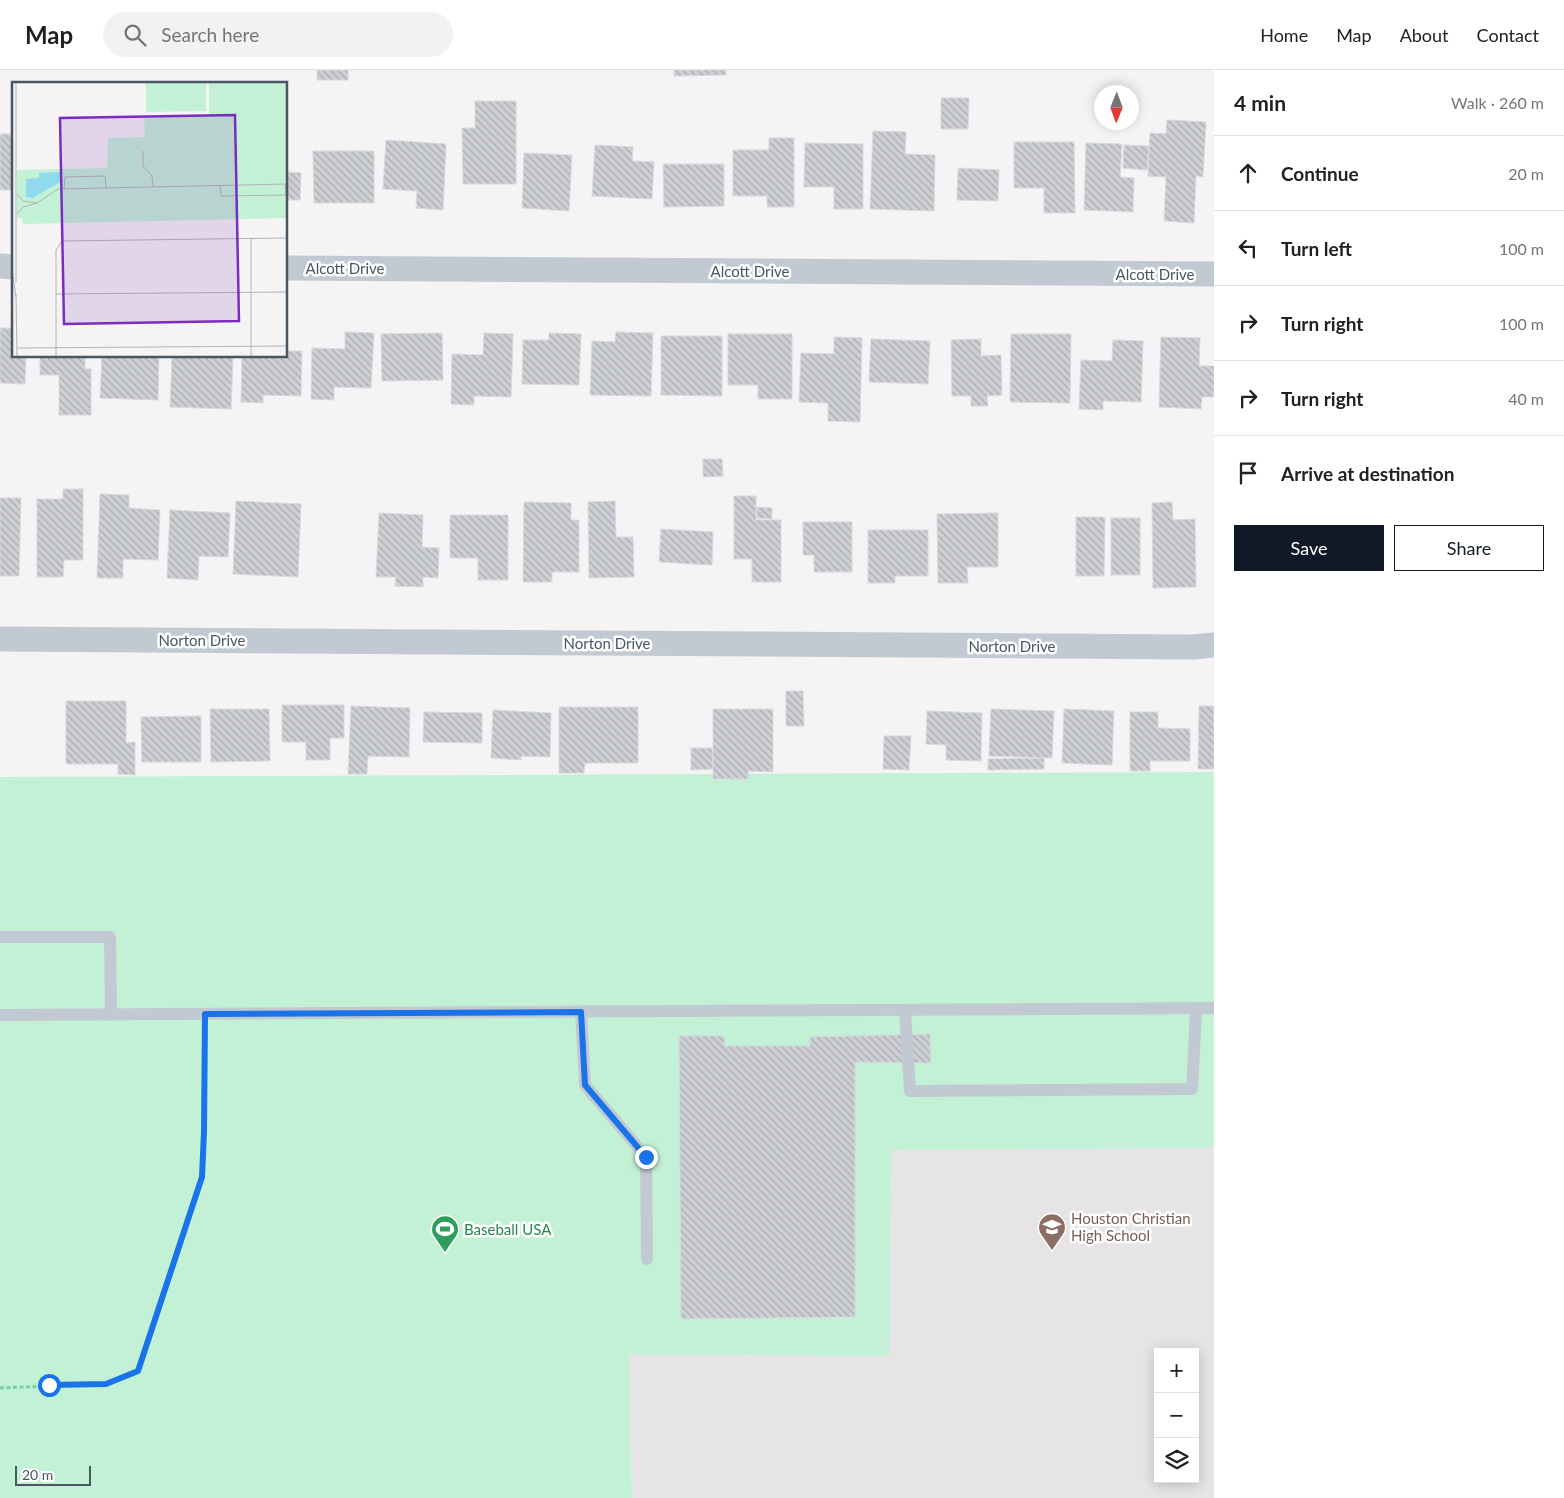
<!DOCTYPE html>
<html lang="en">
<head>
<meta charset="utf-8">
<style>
  :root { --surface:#fff; --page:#f2f2f2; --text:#202124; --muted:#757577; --line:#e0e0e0; --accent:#111827 }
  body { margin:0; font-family:Lato,sans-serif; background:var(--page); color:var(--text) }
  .controls { position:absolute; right:15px; bottom:15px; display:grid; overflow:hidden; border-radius:0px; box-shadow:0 2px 12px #0003 }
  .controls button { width:45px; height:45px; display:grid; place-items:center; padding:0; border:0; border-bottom:1px solid var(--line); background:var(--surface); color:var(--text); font:25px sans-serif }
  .compass { position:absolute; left:1094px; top:15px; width:45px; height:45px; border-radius:50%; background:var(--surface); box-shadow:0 2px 12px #0003; rotate:181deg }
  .scale { position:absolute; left:15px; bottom:12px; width:76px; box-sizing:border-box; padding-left:5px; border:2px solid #4a5661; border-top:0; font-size:14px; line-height:18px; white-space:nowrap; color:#4a5661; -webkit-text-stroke:4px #fff; paint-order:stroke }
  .stop { position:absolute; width:15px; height:15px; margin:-11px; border:4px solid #1a73e8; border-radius:50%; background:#fff }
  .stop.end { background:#1a73e8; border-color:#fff; box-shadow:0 1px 5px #0008 }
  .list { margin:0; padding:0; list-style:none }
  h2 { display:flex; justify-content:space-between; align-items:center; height:65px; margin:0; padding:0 20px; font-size:21px }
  h2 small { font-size:16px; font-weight:400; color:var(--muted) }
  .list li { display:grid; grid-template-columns:32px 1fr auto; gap:15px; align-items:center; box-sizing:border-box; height:75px; padding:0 20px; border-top:1px solid var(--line) }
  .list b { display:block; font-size:19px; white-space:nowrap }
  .list em { font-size:16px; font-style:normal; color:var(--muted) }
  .actions { display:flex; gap:10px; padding:15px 20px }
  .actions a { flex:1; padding:11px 0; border:1px solid var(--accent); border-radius:0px; text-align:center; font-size:18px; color:var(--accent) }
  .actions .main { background:var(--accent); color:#fff }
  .icon { flex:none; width:28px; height:28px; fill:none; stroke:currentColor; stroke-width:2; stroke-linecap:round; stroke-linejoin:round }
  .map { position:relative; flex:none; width:1214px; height:1428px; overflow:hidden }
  header { display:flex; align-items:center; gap:30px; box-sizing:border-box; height:70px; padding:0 25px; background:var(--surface); border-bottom:1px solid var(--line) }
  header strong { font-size:24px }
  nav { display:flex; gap:28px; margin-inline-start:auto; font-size:18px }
  .search { width:350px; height:45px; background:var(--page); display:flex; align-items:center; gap:12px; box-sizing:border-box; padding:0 18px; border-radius:28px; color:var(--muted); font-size:19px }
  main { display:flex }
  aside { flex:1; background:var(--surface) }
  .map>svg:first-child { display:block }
  .education { fill:#e6e4e5; fill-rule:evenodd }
  .grass { fill:#c3f1d5 }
  .building { fill:url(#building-back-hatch); stroke:#d7d9de }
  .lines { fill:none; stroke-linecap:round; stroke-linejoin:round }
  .path { stroke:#7ad0a6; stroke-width:3; stroke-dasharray:4 2.5; stroke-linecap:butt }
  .lane { stroke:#c1cad2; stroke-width:12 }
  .street { stroke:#c1cad2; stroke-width:25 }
  .route { stroke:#1a73e8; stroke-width:6 }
  .labels { text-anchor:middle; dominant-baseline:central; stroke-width:5; stroke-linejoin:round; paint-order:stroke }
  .street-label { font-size:15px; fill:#4a5661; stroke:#fff }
  .education-label { font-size:15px; fill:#785e54; stroke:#fff; text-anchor:start }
  .leisure-label { font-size:15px; fill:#27864d; stroke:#fff; text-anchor:start }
  .inset-road { fill:none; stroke:#b1b4b9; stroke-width:1 }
  .view { fill:#7b2cbf; fill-opacity:0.15; stroke:#7b2cbf; stroke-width:2.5 }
  .inset-edge { fill:none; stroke:#4a5661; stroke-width:2.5 }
</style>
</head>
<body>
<header>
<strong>Map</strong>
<div class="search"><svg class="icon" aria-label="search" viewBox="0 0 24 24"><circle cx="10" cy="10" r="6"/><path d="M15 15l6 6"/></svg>Search here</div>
<nav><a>Home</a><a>Map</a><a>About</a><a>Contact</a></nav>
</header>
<main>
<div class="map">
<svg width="1214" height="1428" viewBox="0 0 1214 1428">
  <defs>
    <pattern id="building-back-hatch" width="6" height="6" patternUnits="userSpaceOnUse" patternTransform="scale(1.25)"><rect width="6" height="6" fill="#cdcfd5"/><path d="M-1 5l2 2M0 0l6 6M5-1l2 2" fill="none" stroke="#a8abb0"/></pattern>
  </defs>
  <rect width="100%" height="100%" fill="#f5f3f3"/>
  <path class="education" d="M1214,1078V1428H632L629,1285L888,1286L892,1080ZM1158,1282H1195V1409H1158Z"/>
  <polygon class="grass" points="1214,702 1214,1078 892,1080 889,1286 629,1285 632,1428 0,1428 0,707"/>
  <g class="building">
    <rect x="317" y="0" width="31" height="10"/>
    <polygon points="674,0 726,0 726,5 674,6"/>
    <polygon points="941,28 969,28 968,59 941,59"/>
    <polygon points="475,31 516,31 516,114 463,114 462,58 475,58"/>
    <polygon points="1167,50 1206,52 1203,107 1196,106 1194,153 1164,151 1166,107 1148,106 1150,63 1166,64"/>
    <polygon points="873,61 906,62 905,84 935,85 934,141 870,139"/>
    <rect x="0" y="64" width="14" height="56"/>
    <polygon points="769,68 794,68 794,137 767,137 767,126 733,126 733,80 769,80"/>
    <polygon points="386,70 446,74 443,140 416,138 417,121 383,119"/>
    <polygon points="1014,72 1074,72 1075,143 1044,143 1044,118 1014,118"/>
    <polygon points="805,73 863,74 863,139 834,139 834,117 804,117"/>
    <polygon points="1086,73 1122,74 1120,107 1134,108 1133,142 1084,140"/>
    <polygon points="595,75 633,77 632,91 654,92 652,129 592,126"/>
    <polygon points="1124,75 1149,76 1147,100 1123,98"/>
    <polygon points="313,81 374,81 374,133 314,133"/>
    <polygon points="524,83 572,85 569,141 522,138"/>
    <polygon points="663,94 724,94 724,136 664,137"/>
    <polygon points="958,98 999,100 998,131 957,130"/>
    <polygon points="286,102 301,103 300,130 286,130"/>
    <polygon points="0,258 14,258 14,286 26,286 25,314 0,313"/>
    <polygon points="345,262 374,263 371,318 334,317 334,330 311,329 312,278 345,279"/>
    <polygon points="616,262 653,263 651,326 590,325 592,271 615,272"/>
    <polygon points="442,263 443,310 382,311 381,264"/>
    <polygon points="484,263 513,264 511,327 474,326 474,335 451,334 452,284 483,285"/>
    <polygon points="549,263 581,264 579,315 522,314 523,270 549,270"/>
    <polygon points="728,264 792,264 792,329 758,329 758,315 728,315"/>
    <polygon points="1011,264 1071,264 1070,333 1010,332"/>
    <polygon points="661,266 722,266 722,326 661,325"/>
    <polygon points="834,267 862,268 860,352 828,351 828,333 799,332 801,283 834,284"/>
    <polygon points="1161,267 1200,268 1199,296 1214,296 1214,327 1202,327 1201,339 1159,337"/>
    <polygon points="871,269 930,271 928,314 869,312"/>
    <polygon points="981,269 981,286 1001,285 1002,325 987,326 988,336 971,336 971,326 952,326 951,270"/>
    <polygon points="1113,270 1143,271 1141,332 1103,331 1103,340 1079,339 1081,290 1112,291"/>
    <polygon points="286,281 302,281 301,326 263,325 263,333 241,332 242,286 286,286"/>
    <polygon points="40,286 85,286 85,299 91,299 91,345 59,345 59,305 40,305"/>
    <polygon points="102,286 159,286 158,330 100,328"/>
    <polygon points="172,286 233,286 231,339 170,337"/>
    <polygon points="703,389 722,389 723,406 703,407"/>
    <polygon points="63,419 83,419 83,490 64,490 63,507 37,507 37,429 63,429"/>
    <polygon points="100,424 129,425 129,438 160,440 158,490 123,489 123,508 97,508"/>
    <polygon points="734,426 756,426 756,450 781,450 781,512 752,512 752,489 734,489"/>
    <polygon points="0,428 21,428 19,506 0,506"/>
    <polygon points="236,431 301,434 298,507 233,504"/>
    <polygon points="615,431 616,467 633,467 634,507 589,508 588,432"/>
    <polygon points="524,432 571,433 571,450 579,450 579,502 552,502 552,512 523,512"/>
    <polygon points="1172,432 1173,450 1195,449 1196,517 1153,518 1152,433"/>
    <polygon points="757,437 772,438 772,449 757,448"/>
    <polygon points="170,440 230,443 228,487 199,486 198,510 167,508"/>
    <polygon points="379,443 423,445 422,477 439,478 438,508 423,507 423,517 395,516 396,507 376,507"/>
    <polygon points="998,443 998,497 967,497 968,513 938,513 937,444"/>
    <polygon points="450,445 508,445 508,510 478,510 478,488 450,488"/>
    <polygon points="1076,447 1105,447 1104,506 1076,506"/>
    <rect x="1111" y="448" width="29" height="57"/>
    <polygon points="803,452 852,452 852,502 814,502 814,485 803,485"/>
    <polygon points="661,459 713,462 712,495 659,492"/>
    <polygon points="868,460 928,460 928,506 895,506 895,513 868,513"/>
    <polygon points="786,621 803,621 804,656 786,656"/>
    <polygon points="66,631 126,631 126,673 135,672 135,705 118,704 118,694 66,694"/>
    <polygon points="282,635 344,635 344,668 330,668 330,690 306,690 306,672 282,672"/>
    <polygon points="351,636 410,638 409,687 368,686 367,704 348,704"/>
    <polygon points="1199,636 1214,636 1214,699 1198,699"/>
    <polygon points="559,637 638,637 638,693 585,693 584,703 559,703"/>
    <polygon points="210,639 269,639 270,691 211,692"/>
    <polygon points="713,639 773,639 773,702 748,701 748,709 713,709"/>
    <polygon points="991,639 1054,641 1052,688 989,686"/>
    <polygon points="1064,639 1114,641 1112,695 1062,693"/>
    <polygon points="493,640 551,643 550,687 521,686 521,690 491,688"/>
    <polygon points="927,641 982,643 981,691 946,690 946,675 926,674"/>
    <polygon points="424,642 482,643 482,673 423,672"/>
    <polygon points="1130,642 1158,642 1158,658 1190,659 1190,691 1150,691 1150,701 1130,701"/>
    <polygon points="201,646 201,692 142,692 141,647"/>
    <polygon points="884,666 911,666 909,700 883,699"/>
    <polygon points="691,678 712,678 713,699 691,700"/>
    <polygon points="1044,688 1044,699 988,700 988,689"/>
    <polygon points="930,964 931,993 855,992 855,1247 681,1249 679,966 724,966 725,976 810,976 810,967"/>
  </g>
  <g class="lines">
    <polyline class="path" points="0,1318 106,1314 138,1301 202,1107 204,1062 205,962"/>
    <g class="lane">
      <polyline points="0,867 110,867 111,945"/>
      <polyline points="905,940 910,1021 1192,1019 1196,939"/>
      <polyline points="581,942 585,1015 646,1087 647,1189"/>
      <polyline points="0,945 1214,938"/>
    </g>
    <g class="street">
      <polyline points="0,196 14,197"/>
      <polyline points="286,198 1214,204"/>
      <polyline points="0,569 1193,577 1214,575"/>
    </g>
  </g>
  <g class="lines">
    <polyline class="route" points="49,1315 106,1314 138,1301 202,1107 204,1062 205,944 581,942 585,1015 646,1087"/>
  </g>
  <defs>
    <g id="school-pin" transform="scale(1.4375)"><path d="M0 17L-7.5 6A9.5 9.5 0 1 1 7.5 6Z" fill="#8d6e63" stroke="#fff"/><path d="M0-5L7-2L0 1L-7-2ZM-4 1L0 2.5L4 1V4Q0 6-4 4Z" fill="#fff"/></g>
    <g id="stadium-pin" transform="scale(1.4375)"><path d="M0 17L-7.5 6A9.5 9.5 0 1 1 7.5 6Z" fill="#2e9e5b" stroke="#fff"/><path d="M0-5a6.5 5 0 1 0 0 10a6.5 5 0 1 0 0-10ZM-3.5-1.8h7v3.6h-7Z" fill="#fff"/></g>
  </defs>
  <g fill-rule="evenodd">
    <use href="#school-pin" x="1052" y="1157"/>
    <use href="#stadium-pin" x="445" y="1159"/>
  </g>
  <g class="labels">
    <g class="street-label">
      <text x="345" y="198">Alcott Drive</text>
      <text x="750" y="201">Alcott Drive</text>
      <text x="1155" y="204">Alcott Drive</text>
      <text x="202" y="570">Norton Drive</text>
      <text x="607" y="573">Norton Drive</text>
      <text x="1012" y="576">Norton Drive</text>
    </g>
    <g class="education-label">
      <text x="1071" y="1148">Houston Christian<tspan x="1071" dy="17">High School</tspan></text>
    </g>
    <g class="leisure-label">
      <text x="464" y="1159">Baseball USA</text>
    </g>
  </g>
  <g transform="translate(12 12)">
    <rect width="275" height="275" fill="#f5f3f3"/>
    <path d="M134,1H194V29L134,30ZM197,1H275V136L11,142L10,136H5V88L95,86L96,56L133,55L132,34L197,33Z" fill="#c3f1d5"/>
    <path d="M49,90L48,100L21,116L14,115V97L27,96V91Z" fill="#90daee"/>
    <path class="inset-road" d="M4,1V200M131,69V84L140,94L141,105M208,103L209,114L274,113L273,102M52,107L53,95L93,94L94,106M5,112L11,119L25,121L11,125L5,132M25,121L46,107L275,102M239,157V274M0,187L4,215M4,212L5,274M44,212L275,210M5,266L275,264M44,274V168L50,159L275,156"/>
    <path class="view" d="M223,33L227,239L52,242L48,36Z"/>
    <rect width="275" height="275" class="inset-edge"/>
  </g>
</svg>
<div class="controls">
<button>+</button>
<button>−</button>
<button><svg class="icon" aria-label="layers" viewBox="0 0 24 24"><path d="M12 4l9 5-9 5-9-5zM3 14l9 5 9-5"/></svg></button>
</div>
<svg class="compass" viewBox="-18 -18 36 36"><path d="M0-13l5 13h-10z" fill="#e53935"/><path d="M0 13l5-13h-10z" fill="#757577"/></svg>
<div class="scale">20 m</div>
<div class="stop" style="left:49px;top:1315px"></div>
<div class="stop end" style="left:646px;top:1087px"></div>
</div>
<aside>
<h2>4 min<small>Walk · 260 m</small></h2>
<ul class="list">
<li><svg class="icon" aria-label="ahead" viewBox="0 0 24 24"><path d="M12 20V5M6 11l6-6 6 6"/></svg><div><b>Continue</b></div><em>20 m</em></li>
<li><svg class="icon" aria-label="left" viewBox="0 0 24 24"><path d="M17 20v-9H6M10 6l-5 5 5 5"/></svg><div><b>Turn left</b></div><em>100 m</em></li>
<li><svg class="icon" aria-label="right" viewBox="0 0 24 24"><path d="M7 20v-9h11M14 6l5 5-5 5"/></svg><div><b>Turn right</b></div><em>100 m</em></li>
<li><svg class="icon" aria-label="right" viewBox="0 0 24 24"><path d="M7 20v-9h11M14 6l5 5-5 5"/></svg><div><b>Turn right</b></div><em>40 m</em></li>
<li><svg class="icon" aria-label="arrive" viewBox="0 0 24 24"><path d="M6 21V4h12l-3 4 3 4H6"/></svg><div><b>Arrive at destination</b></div></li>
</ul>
<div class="actions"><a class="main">Save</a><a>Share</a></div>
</aside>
</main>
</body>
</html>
